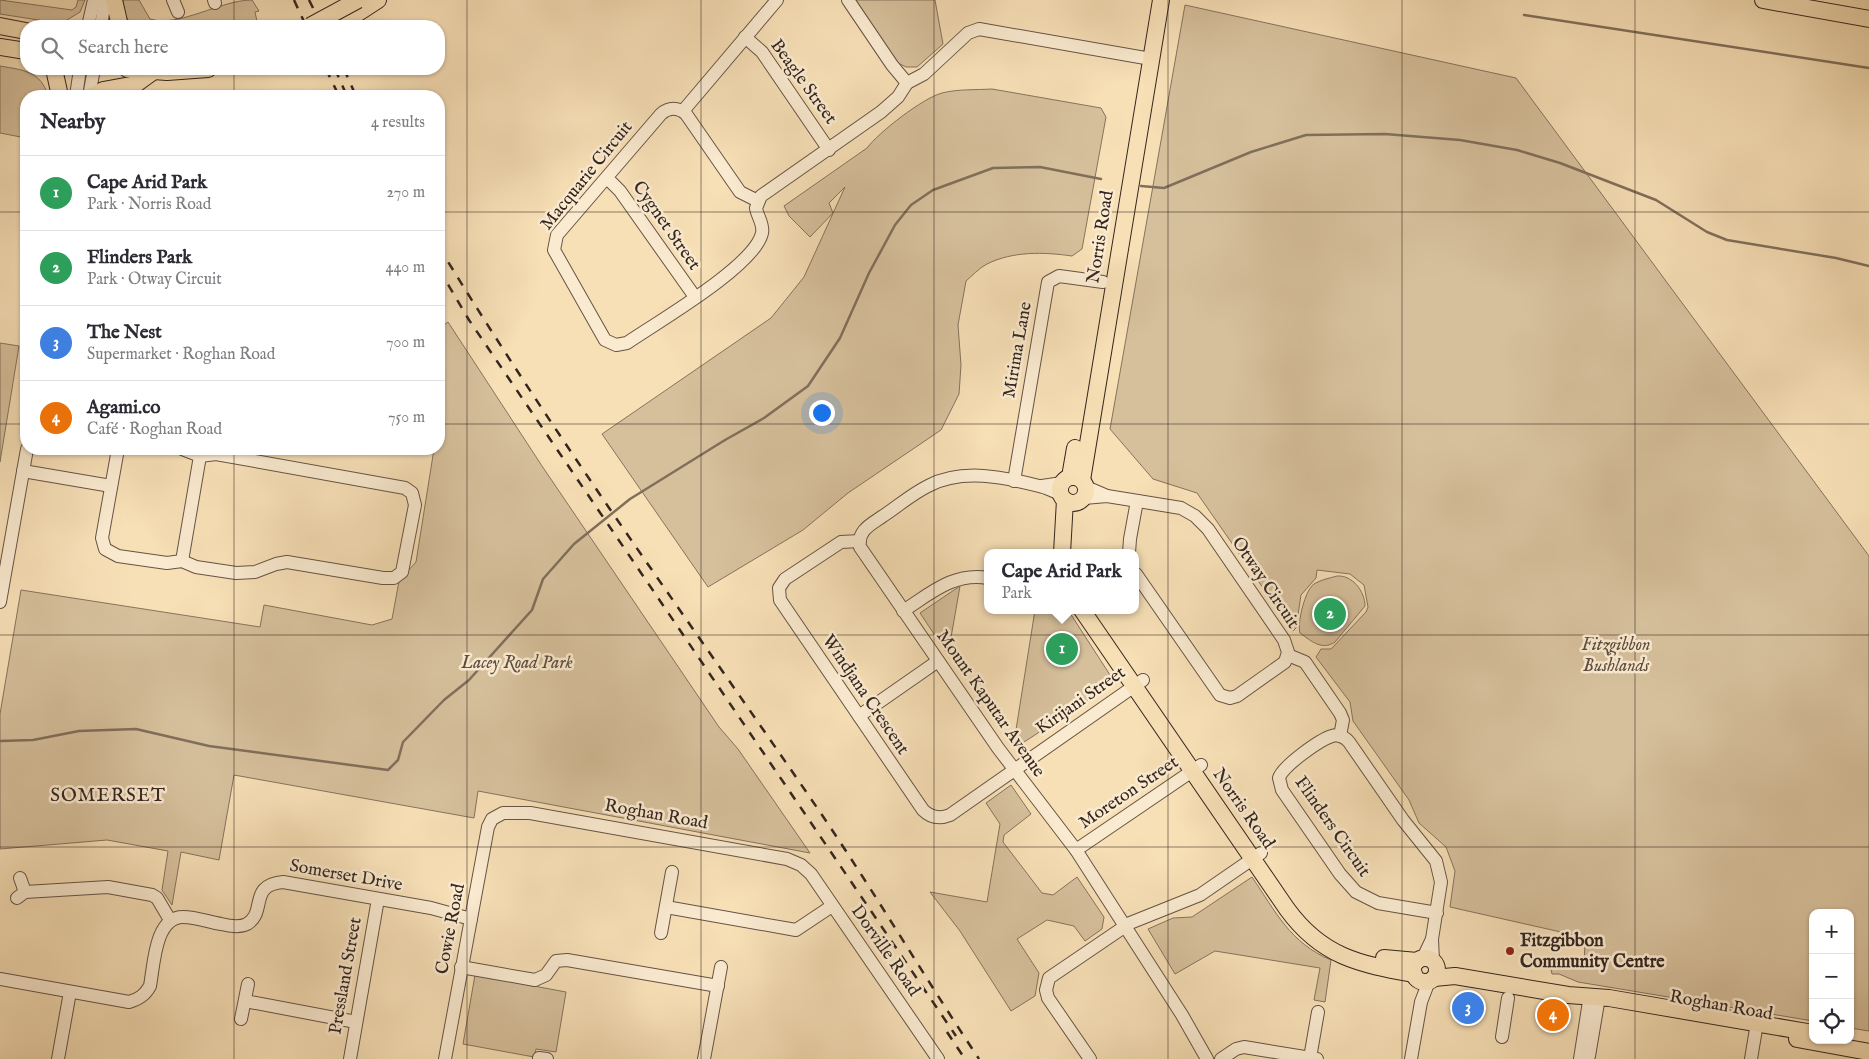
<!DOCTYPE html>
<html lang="en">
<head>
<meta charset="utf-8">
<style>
  :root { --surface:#fff; --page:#f2f2f3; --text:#2b2b33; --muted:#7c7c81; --line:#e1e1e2; --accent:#8f2418 }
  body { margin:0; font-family:"IM FELL English",serif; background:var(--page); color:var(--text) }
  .controls { position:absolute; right:15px; bottom:15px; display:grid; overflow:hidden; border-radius:10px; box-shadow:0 1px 4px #0004 }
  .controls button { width:45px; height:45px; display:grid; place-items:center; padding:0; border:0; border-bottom:1px solid var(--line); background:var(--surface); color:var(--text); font:25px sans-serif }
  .you { position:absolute; left:821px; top:412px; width:18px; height:18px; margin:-12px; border:4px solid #fff; border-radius:50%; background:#1a73e8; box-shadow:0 0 0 8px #1a73e833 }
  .badge { display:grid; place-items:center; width:32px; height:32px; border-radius:50%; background:var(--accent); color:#fff; font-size:16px; font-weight:700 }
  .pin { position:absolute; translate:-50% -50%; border:2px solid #fff; box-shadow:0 1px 5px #0006 }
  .popup { position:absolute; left:984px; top:549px; width:155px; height:65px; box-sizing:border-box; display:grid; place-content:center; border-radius:10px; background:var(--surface); filter:drop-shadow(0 1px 4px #0005); font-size:16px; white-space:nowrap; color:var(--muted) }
  .popup b { font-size:19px; color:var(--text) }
  .popup::after { content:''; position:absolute; left:50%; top:100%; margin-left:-10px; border:10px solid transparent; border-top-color:var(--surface) }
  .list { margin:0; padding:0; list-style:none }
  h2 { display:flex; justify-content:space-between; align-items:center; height:65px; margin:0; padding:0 20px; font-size:21px }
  h2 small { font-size:16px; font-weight:400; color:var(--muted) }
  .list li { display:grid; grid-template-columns:32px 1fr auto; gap:15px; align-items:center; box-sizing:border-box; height:75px; padding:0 20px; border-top:1px solid var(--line) }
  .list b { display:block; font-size:19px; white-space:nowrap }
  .list p { margin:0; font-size:16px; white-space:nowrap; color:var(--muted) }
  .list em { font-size:16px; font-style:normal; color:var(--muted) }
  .icon { flex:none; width:28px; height:28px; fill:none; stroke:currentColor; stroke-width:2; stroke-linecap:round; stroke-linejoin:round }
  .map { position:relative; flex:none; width:1869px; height:1059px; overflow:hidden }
  .search { position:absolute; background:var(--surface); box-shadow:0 1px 4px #0004; left:20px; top:20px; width:425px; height:55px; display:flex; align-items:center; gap:12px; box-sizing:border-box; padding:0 18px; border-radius:20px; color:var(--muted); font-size:19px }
  .panel { position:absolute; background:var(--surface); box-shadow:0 1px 4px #0004; left:20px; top:90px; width:425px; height:365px; border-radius:20px }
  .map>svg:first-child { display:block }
  .green { fill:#d6c09c; stroke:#85735e }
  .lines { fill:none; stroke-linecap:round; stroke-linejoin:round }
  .stream { stroke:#816f5b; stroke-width:2.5 }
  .minor-casing { stroke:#655445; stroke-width:14 }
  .major-casing { stroke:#34261f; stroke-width:18 }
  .minor { stroke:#faead0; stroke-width:12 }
  .major { stroke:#f7dfb6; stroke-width:16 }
  .rail { stroke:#34261f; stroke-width:2.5; stroke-dasharray:9 9; stroke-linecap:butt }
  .major-bridge-casing { stroke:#34261f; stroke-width:18; stroke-linecap:butt }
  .major-bridge { stroke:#f7dfb6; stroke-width:16 }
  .grid { fill:none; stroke:#34261f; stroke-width:1; stroke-opacity:0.55 }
  .poi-dot { fill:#8f2418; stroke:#faead0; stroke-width:2 }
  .labels { text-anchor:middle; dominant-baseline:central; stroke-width:5; stroke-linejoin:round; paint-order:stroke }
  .street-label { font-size:18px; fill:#34261f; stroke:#faead0 }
  .park-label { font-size:18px; font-style:italic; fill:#5c4c3e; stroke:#faead0 }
  .poi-label { font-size:18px; font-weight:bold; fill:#34261f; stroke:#faead0; text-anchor:start }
  .neighbourhood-label { font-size:19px; letter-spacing:1px; fill:#34261f; stroke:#faead0 }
</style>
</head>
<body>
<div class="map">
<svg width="1869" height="1059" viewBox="0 0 1869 1059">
  <rect width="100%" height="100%" fill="#f7dfb6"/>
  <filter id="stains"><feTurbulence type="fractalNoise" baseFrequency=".004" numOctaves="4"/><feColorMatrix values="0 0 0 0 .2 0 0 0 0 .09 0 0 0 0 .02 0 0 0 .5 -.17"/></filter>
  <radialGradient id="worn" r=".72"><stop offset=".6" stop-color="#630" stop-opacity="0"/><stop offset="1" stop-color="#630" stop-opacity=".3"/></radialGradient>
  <g class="green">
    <polygon points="0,0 72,10 76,7 78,0 85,0 80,12 67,20 64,24 0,14"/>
    <path d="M123,0H139L150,19C179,28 220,0 252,0L259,11L255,12L258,26H132L125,15Z"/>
    <polygon points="856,0 935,0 943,44 917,67 906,67 898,63"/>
    <polygon points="1185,5 1516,78 1869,556 1869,1031 1850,1028 1850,913 1813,913 1813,1021 1578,982 1559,974 1552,974 1550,965 1572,967 1584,966 1585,941 1583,937 1450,907 1455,871 1446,847 1419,823 1409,800 1353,721 1350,702 1316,657 1321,649 1331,649 1366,612 1368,607 1364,585 1350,574 1317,570 1316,578 1301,595 1296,628 1293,631 1197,493 1153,479 1110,429"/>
    <path d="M0,66C23,70 41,71 48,96H26V138L0,133Z"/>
    <path d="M992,89L1101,108L1106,117L1082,249L1072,256C1044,252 1013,251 987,264C979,268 972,276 966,281L958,325L961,365L959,394L941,430L848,493L803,530L708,587L602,434L771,318L804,277L845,187L829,203L833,213L810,237L789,216L784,206L867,148C879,132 923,98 942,93C957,89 976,90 992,89Z"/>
    <polygon points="448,322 542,466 719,727 738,749 810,853 478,791 474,818 234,775 219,860 181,852 172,905 162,890 168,851 107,840 0,849 0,714 21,590 260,627 264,605 372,625 392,619 399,581 416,562 434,449 439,449 439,329"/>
    <polygon points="0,343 19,346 0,462"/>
    <path d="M1337,576C1353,575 1365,592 1365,606L1335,642C1322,651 1311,641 1300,633C1297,623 1305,590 1314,584C1320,580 1330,578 1337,576Z"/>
    <polygon points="960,586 948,655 920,613"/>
    <polygon points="1035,610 1068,610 1112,678 1111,684 1104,690 1021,744 1015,736"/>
    <polygon points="1011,785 1031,814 1004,835 1003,842 1042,893 1053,895 1077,877 1104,917 1102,929 1085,941 1074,926 1047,920 1017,939 1039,973 1035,996 1011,1011 960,931 930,892 987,902 1000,824 986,803"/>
    <path d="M1252,877C1276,912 1290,943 1331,960L1325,1002L1314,1000L1320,968L1215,951L1175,974L1148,929L1173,918L1192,917Z"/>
    <polygon points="475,975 566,992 556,1052 536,1049 534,1057 463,1044"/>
  </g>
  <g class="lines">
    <g class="stream">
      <polyline points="1524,15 1869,68"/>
      <polyline points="1141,186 1164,188 1251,152 1306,135 1385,134 1460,140 1517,150 1560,163 1656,200 1707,232 1727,240 1836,258 1869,266"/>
      <polyline points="0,741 33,740 79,731 136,729 209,746 388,770 398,760 403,742 444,700 469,680 532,610 543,579 574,544 630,499 725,440 764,418 808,386 840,338 869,273 895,225 911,205 933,190 993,168 1040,167 1101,179"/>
    </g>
    <g class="minor-casing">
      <g id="minor">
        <polyline points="173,0 178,12"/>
        <polyline points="214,0 215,3"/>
        <polyline points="848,0 892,65 907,83 924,74 968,33 979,29 1151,59"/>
        <polyline points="88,26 94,0"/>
        <polyline points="101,26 105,0"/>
        <polyline points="745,37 762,52 829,150"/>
        <polyline points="76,96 80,69"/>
        <polyline points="89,96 94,69"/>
        <polyline points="683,111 777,0"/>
        <polyline points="607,178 620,191 695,297"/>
        <path d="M758,201L740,192L686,114C678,107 669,107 661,114L557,235L554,250L605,340L616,345L627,343C656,323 755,266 762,233C764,224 757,216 756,208L761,196L881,112L898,97L907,83"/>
        <polyline points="118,449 102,538 105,549 118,556 167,563 182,561 196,567 236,573 255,572 276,564 287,562 383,578 394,578 402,572 415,505 412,493 405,488 216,454 200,456 182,449"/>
        <polyline points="23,471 111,486"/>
        <polyline points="1014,481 1048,282 1059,276 1103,282"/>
        <polyline points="1042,486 1062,483"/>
        <polyline points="1086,487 1107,496"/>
        <path d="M1061,494C1053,492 1047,487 1039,486C1004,477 962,468 928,486C912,494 898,506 883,516C872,524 857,530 860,547L998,748L1076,850L1182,1015L1207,1059"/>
        <polyline points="1084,498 1107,496 1181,508 1195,516 1208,529 1284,640 1288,652 1285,662 1237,696 1230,698 1220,695 1136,574"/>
        <path d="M860,541L841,542L785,579L779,588L780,600L923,810C931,818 940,819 950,815L1143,680"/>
        <polyline points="1129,553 1130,539 1137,501"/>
        <polyline points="182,561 200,456"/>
        <polyline points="0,602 27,449"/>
        <path d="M903,611C931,593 954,572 988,578"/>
        <polyline points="1288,655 1305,662 1340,713 1343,720 1340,736"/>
        <polyline points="859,716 938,661"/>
        <polyline points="1076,850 1201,765"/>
        <polyline points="25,892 108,887 152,895 157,898 170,920"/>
        <polyline points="17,898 25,892 20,878"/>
        <polyline points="666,907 796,930 832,906"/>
        <polyline points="661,933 672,872"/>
        <polyline points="1423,958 1432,939"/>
        <path d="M1433,961L1432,939L1441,882L1436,861L1403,820L1349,742C1345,737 1338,734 1332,736C1319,740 1283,766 1279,778L1282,790L1340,874L1356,892L1378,903L1437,913"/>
        <polyline points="461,967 535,980 546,975 556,961 567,960 718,986"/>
        <path d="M0,979L129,1002C139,999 145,995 150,986C154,964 155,917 183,917C196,917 209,922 221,924C229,926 239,928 247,924C267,912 248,885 283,882L431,908L471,919"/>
        <polyline points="245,1001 356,1022"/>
        <polyline points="241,1019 248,984"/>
        <polyline points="1502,1037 1508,998"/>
        <polyline points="1589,1056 1599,997"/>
        <polyline points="539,1058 547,1059"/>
        <polyline points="1310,1058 1318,1012"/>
        <polyline points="58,1059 70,992"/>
        <polyline points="350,1059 378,899"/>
        <polyline points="445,1059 488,827 492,819 503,813 530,813 787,859 801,865 811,874 938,1059"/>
        <polyline points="704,1059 721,967"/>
        <polyline points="1090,1059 1048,998 1046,990 1049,978 1130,923 1200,895 1261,853"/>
        <polyline points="1221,1059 1236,1049 1244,1047 1317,1059"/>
        <polyline points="1411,1059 1421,1002 1429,981"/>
        <polyline points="1580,1059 1590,995"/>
        <polyline points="1751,1059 1757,1023"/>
      </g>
    </g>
    <g class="major-casing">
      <g id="major">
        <polyline points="114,0 120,26"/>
        <polyline points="1763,0 1869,19"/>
        <polyline points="0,26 26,31"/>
        <polyline points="338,26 378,0"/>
        <polyline points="0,47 26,51"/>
        <polyline points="54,69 60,96"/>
        <polyline points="127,69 167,72 208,69"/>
        <polyline points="93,96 103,90 136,84 154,71"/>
        <circle cx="1073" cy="490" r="13"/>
        <polyline points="1070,477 1075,448"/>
        <polyline points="1082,480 1161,0"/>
        <polyline points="1062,553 1065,500"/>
        <path d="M1082,610L1287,909C1322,957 1359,964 1414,974"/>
        <polyline points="1384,958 1417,961"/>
        <circle cx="1425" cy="970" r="12"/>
        <polyline points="1434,978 1455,976 1568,995 1609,998 1813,1033"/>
        <polyline points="1797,1039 1869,1052"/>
      </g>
    </g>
    <use href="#minor" class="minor"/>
    <use href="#major" class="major"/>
    <g class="rail">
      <polyline points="294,0 306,26"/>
      <polyline points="309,0 322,26"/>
      <polyline points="326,69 339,96"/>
      <polyline points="335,69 347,96"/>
      <polyline points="344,69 356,96"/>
      <path d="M439,247C557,441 692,625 820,812C875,893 925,978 979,1059"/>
      <polyline points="439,269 469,320 956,1036"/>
      <polyline points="947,1032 965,1059"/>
    </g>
    <g class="major-bridge-casing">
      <polyline id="major-bridge" points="310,26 358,0"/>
    </g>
    <use href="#major-bridge" class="major-bridge"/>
  </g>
  <path class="grid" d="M234,0V26M467,0V1059M701,0V1059M934,0V1059M1168,0V1059M1402,0V1059M1635,0V1059M234,69V96M0,212H26M439,212H1869M0,424H26M439,424H1869M234,449V1059M0,635H1869M0,847H1869"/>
  <circle class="poi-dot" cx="1510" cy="951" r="5"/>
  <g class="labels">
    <g class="street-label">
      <text transform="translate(803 82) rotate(54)">Beagle Street</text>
      <text transform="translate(587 176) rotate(-51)">Macquarie Circuit</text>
      <text transform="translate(666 226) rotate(55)">Cygnet Street</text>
      <text transform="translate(1101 237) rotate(-81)">Norris Road</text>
      <text transform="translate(1018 350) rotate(-80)">Mirima Lane</text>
      <text transform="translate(1265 583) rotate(56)">Otway Circuit</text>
      <text transform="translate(865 695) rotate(56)">Windjana Crescent</text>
      <text transform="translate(1081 701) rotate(-35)">Kirijani Street</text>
      <text transform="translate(990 704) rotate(55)">Mount Kaputar Avenue</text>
      <text transform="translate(1129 793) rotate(-34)">Moreton Street</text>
      <text transform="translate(1243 809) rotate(55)">Norris Road</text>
      <text transform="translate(656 815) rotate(10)">Roghan Road</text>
      <text transform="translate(1332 827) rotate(55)">Flinders Circuit</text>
      <text transform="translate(346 876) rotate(10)">Somerset Drive</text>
      <text transform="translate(451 929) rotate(-79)">Cowie Road</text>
      <text transform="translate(885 951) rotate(55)">Dorville Road</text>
      <text transform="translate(346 976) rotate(-80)">Pressland Street</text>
      <text transform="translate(1721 1006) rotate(10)">Roghan Road</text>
    </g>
    <g class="park-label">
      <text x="1616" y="645">Fitzgibbon<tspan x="1616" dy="21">Bushlands</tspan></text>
      <text x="517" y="663">Lacey Road Park</text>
    </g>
    <g class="poi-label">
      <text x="1520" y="941">Fitzgibbon<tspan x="1520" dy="21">Community Centre</tspan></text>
    </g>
    <g class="neighbourhood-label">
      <text x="108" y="796">SOMERSET</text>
    </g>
  </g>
  <rect width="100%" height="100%" filter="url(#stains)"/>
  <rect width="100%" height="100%" fill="url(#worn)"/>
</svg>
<div class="controls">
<button>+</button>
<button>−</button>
<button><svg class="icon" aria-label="locate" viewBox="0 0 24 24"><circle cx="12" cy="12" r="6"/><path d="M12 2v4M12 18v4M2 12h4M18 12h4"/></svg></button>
</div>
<div class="you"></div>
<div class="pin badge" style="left:1062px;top:649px;background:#2e9e5b">1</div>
<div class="popup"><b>Cape Arid Park</b>Park</div>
<div class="pin badge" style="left:1330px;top:614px;background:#2e9e5b">2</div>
<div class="pin badge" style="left:1468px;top:1008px;background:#3f7fe0">3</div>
<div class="pin badge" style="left:1553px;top:1015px;background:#e8710a">4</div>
<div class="search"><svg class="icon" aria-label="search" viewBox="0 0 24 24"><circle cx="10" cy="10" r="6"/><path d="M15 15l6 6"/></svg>Search here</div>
<section class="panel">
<h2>Nearby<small>4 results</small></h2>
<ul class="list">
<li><span class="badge" style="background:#2e9e5b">1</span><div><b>Cape Arid Park</b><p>Park · Norris Road</p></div><em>270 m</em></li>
<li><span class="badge" style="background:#2e9e5b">2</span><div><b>Flinders Park</b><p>Park · Otway Circuit</p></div><em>440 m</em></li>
<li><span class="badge" style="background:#3f7fe0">3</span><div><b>The Nest</b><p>Supermarket · Roghan Road</p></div><em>700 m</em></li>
<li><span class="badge" style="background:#e8710a">4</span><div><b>Agami.co</b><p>Café · Roghan Road</p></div><em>750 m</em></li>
</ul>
</section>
</div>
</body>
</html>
